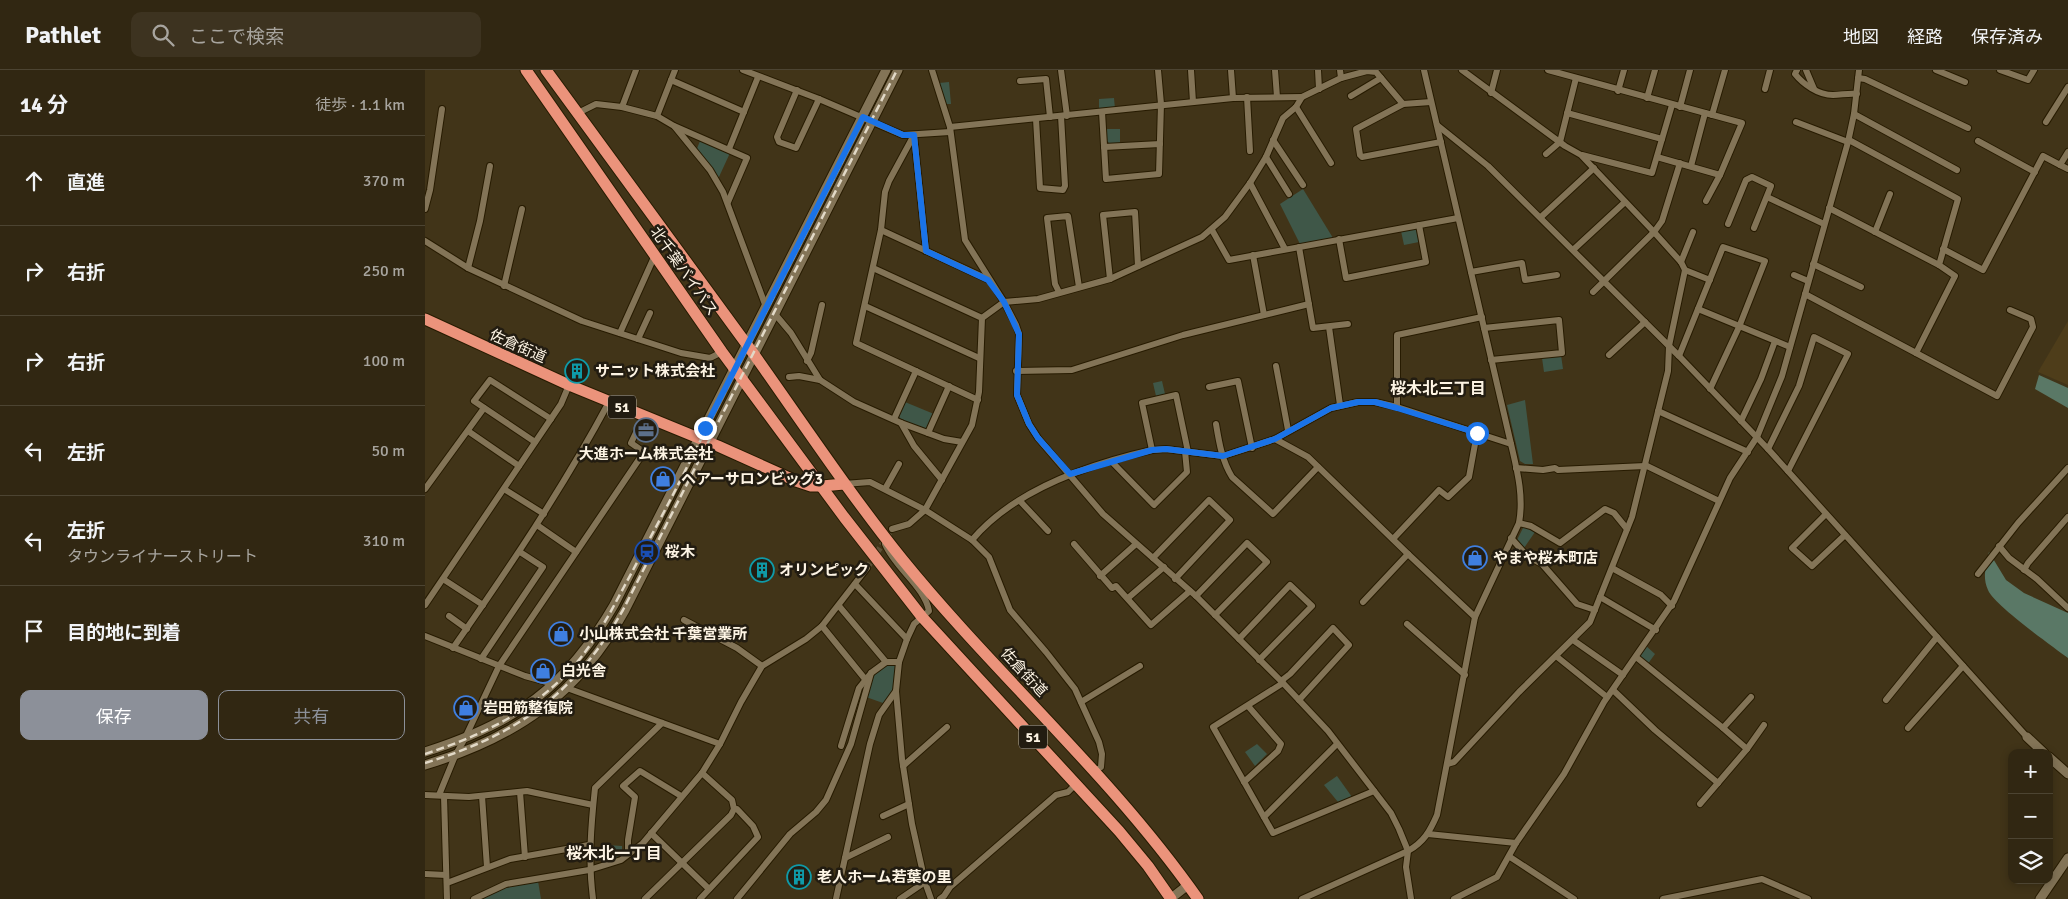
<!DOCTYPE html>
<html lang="ja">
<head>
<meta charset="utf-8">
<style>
  :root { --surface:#312712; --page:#3d3320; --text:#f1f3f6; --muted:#a8a59f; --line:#4c4432; --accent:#8c9099 }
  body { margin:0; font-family:Signika,"Noto Sans JP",sans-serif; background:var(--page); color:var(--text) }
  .controls { position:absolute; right:15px; bottom:15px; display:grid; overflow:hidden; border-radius:10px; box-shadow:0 2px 8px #0003 }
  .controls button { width:45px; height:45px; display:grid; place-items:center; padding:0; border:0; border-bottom:1px solid var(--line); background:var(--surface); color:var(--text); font:25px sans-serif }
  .stop { position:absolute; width:15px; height:15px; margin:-11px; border:4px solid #1a73e8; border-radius:50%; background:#fff }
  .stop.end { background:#1a73e8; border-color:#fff; box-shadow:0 1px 5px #0008 }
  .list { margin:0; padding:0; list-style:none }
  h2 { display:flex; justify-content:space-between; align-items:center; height:65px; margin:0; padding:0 20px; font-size:21px }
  h2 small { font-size:16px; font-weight:400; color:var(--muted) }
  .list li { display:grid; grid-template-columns:32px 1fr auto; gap:15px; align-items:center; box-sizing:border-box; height:90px; padding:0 20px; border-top:1px solid var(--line) }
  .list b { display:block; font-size:19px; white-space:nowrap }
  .list p { margin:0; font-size:16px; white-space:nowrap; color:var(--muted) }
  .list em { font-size:16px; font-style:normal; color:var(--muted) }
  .actions { display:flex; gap:10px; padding:15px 20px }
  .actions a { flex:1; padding:11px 0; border:1px solid var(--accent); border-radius:10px; text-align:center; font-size:18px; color:var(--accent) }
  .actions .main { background:var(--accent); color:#fff }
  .icon { flex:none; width:28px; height:28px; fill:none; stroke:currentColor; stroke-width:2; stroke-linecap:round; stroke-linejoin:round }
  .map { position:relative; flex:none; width:1643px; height:829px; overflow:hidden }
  header { display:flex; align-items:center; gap:30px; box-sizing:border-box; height:70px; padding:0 25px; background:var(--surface); border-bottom:1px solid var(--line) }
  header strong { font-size:24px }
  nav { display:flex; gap:28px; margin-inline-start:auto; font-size:18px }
  .search { width:350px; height:45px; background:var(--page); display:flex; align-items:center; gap:12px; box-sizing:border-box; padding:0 18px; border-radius:10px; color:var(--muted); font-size:19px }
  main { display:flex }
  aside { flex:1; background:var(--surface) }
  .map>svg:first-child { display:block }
  .built { fill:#4e3d1a }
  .green { fill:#3f5748 }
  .forest { fill:#5a7866 }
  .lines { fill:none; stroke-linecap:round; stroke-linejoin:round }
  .street-tunnel { stroke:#5d5137; stroke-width:6; stroke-dasharray:6 3; stroke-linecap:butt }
  .street-casing { stroke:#271b01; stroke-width:8 }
  .secondary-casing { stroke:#271b01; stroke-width:11 }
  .highway-casing { stroke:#271b01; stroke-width:13 }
  .street { stroke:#837457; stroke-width:6 }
  .secondary { stroke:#837457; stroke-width:9 }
  .highway { stroke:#eb937b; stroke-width:11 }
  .rail { stroke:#e2d9c7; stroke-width:2.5; stroke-dasharray:8 4; stroke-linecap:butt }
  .route { stroke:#1a73e8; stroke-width:6 }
  .labels { text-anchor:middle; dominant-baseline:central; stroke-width:5; stroke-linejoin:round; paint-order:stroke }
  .shield { fill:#221c11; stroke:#bbb3a5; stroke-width:1 }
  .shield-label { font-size:14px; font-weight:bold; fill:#fdf4e4 }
  .street-label { font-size:15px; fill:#fdf4e4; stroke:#221c11 }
  .poi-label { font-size:15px; font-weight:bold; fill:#fdf4e4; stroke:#221c11; text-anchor:start }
  .neighbourhood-label { font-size:16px; font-weight:bold; fill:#fdf4e4; stroke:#221c11 }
</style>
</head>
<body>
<header>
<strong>Pathlet</strong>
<div class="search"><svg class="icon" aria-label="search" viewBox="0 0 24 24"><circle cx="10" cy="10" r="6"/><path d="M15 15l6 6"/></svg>ここで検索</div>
<nav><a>地図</a><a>経路</a><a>保存済み</a></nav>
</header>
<main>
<aside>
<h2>14 分<small>徒歩 · 1.1 km</small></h2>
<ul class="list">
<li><svg class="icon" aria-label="ahead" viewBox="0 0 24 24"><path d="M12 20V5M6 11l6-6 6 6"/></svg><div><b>直進</b></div><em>370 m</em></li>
<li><svg class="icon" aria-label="right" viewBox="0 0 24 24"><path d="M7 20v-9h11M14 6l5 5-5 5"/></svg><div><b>右折</b></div><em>250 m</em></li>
<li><svg class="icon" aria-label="right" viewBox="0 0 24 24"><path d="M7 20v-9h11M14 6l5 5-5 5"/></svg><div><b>右折</b></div><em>100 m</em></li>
<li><svg class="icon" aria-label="left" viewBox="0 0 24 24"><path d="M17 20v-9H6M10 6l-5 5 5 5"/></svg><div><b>左折</b></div><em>50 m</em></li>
<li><svg class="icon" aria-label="left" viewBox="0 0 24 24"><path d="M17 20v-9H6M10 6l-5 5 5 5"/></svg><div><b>左折</b><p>タウンライナーストリート</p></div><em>310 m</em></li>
<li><svg class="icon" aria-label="arrive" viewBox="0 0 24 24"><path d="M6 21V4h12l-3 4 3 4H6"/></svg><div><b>目的地に到着</b></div></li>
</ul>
<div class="actions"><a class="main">保存</a><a>共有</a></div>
</aside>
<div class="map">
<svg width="1643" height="829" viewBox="0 0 1643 829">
  <rect width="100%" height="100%" fill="#413418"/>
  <polygon class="built" points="1643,251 1643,315 1613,302"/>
  <g class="green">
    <polygon points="524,12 526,34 521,34 514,13"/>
    <polygon points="689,28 690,39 674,40 674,29"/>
    <polygon points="682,59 695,59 695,73 684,73 682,71"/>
    <polygon points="275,71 305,83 293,109 271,81"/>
    <polygon points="878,119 908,168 875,174 855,134"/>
    <polygon points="991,158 994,172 979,175 976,161"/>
    <polygon points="1136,285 1138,299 1119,302 1117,288"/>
    <polygon points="737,311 740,324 731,326 728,313"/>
    <polygon points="1100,330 1108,394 1100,394 1095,391 1082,335"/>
    <polygon points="480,332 509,344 502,359 499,360 475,349 474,345"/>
    <polygon points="1103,457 1110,462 1099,478 1092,470 1098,458"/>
    <polygon points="1220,575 1230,584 1222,595 1214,586"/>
    <polygon points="462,593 472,594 468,620 458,633 441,627 447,604"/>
    <polygon points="832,674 842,684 830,696 820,682"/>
    <polygon points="912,706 927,727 913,732 899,715"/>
    <polygon points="182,775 197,776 197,781 192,788 182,790"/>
    <polygon points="113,811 116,829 56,829 79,818"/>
  </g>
  <g class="forest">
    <polygon points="1614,305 1643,318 1643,338 1610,319"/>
    <path d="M1564,482L1581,510L1599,523L1643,543V588C1626,575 1570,536 1563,520C1557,507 1561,495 1564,482Z"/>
  </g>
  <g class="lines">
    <polyline class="street-tunnel" points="442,498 467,459"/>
    <g class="street-casing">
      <g id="street">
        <polyline points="318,0 394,29 478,65 525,62"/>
        <polyline points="507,0 525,57 540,170 579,232 591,255 594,264 592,325 604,354 613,368 678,444 771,526 858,613 903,661 966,743 974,759 983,781 981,797 986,829"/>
        <polyline points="636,0 642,46"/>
        <polyline points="766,0 768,32"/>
        <polyline points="806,0 808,28"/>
        <polyline points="850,0 852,27"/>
        <polyline points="893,0 894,19"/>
        <polyline points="915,0 916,8"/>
        <polyline points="1123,0 1317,53 1295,105 1232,87"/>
        <path d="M1372,0L1370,4C1378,14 1393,25 1408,25C1416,25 1424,23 1432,24"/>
        <polyline points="1381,0 1389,19"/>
        <polyline points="1511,0 1540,12"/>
        <polyline points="1575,0 1603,10 1609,0"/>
        <polyline points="1433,8 1440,9 1543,58"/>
        <polyline points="246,10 319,42"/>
        <polyline points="595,11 621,9 625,47"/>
        <polyline points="1340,19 1345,0"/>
        <polyline points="372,20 352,67 354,72 371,78 394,29"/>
        <polyline points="1193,21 1199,0"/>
        <polyline points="1066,23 1072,0"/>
        <polyline points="926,26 956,8"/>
        <polyline points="822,27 825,81"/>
        <polyline points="1222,28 1230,0"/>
        <polyline points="1006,32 978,34 931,59 935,85 937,87 1016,72"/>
        <polyline points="197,37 211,0"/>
        <polyline points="871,37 906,93"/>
        <polyline points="1255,37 1265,0"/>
        <polyline points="677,42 681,109 734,104 736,34 733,0"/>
        <polyline points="153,43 171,34 197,37 232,46 249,56 322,88 303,132"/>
        <polyline points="1142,43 1237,69"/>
        <polyline points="1429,44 1532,100"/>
        <polyline points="1287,45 1300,0"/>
        <polyline points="232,46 250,0"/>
        <polyline points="611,49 615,118 638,120 640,116 636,46"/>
        <polyline points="1371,52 1423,72"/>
        <polyline points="1621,52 1643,17"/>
        <polyline points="1012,55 1063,96 1254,286 1343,379 1602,667"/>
        <polyline points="250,57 285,100 298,122 341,237"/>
        <polyline points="525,57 808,28 877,27"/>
        <polyline points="848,70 878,115"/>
        <polyline points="1424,70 1533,129 1514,195 1530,206 1491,283"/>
        <polyline points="1553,71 1610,102"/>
        <polyline points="679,77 735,74"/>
        <polyline points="304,79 333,7"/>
        <polyline points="1643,82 1635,95 1643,99"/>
        <polyline points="1121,84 1135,72 1151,8"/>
        <polyline points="1157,85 1227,103 1247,35"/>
        <polyline points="841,87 864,124"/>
        <polyline points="1266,96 1280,43"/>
        <polyline points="825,113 860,179"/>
        <polyline points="1342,127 1399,154"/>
        <polyline points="1281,131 1295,105"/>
        <polyline points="1404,138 1514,195"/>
        <polyline points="0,139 5,120 17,39"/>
        <polyline points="1116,147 1169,98"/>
        <polyline points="1303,154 1321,110 1327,107 1346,116 1329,158"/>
        <polyline points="456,160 562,209"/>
        <polyline points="787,160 804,190 1033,148"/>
        <polyline points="1450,162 1465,124"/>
        <polyline points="914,169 921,208 1001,192 994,155"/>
        <polyline points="0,171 43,198 157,251 256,283 285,288 297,282"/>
        <polyline points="874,177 888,258 923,254"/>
        <polyline points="1518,179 1558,200 1618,86 1635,95"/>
        <polyline points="1148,180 1200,132"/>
        <polyline points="501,181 489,65 464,111 460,122 456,160 431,273 553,330"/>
        <polyline points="828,185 839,245"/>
        <polyline points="1256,192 1268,162"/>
        <polyline points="1388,194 1436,217"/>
        <polyline points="43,198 55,151 65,96"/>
        <polyline points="448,198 557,248"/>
        <polyline points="1260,200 1285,210"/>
        <polyline points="1046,202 1097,193 1100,210 1132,205"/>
        <polyline points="1369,205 1383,211"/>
        <polyline points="685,209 678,145 710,142 713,196"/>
        <polyline points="79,216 97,139"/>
        <polyline points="634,222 630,214 622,148 643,146 654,217"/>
        <polyline points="1168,222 1229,162 1237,151 1255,93"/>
        <polyline points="1380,224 1572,326 1608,257 1606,249 1585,240"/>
        <polyline points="440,236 554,288"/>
        <polyline points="1273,239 1365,277"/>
        <polyline points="350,244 366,263 395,310 429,332 476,353 489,376 517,410"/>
        <polyline points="904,257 915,335"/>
        <polyline points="1059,258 1134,250 1137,283 1066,290"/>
        <polyline points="195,263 230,185"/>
        <polyline points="213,269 225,243"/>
        <polyline points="1184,285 1220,252"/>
        <polyline points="1254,286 1298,177 1340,191 1314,257 1285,319"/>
        <polyline points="382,291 386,283 397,235"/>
        <polyline points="851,296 863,360"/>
        <polyline points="591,301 647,300 758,265 884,234"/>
        <polyline points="364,307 374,306 395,310"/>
        <polyline points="784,317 813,311 827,378"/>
        <polyline points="972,337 972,265 1057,247"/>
        <polyline points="1233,341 1323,382"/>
        <polyline points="469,349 491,301"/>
        <polyline points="1316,351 1336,309 1350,271"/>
        <polyline points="476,353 519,369 537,372"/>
        <path d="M791,354C794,372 797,391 807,407L848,444L893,397"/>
        <polyline points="43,361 94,396"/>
        <polyline points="503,363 524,316"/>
        <polyline points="850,369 883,387 983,484 938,532"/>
        <polyline points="110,372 49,331 65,310 126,349"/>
        <polyline points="1343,379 1374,316 1389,267 1423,284 1363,401"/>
        <polyline points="727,380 717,333 751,325 763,382"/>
        <polyline points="687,392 729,435 762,402 760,381"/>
        <polyline points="1220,395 1294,431"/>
        <polyline points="1091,398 1118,400 1130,398 1133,400 1220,396"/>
        <polyline points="419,414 445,412 500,440 547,470 564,487 585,540 621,582 650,619 674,672 677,684 676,697 670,700"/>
        <polyline points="0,419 59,338"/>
        <polyline points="79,419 119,444"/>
        <polyline points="460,419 474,394"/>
        <polyline points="595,431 623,461"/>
        <polyline points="1401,444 1367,478 1387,496 1420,465"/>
        <polyline points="1094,453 1106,456 1135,473 1180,439 1189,443 1202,459"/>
        <polyline points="112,455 151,482"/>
        <polyline points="467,459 484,454 500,440 547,355 554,322 557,248 579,232 613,229 685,209 777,167 800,147 825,113 841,87 858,48 871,37 877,27 916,8 942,1 951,2 978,34"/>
        <polyline points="1086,468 1102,486 1117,494 1152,534 1170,540"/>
        <polyline points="968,469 1014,420 1023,427 1044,407 1052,363"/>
        <path d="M547,470C590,419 665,394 727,380L741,379L798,386L850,369L906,338L933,332H950L972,337L1086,374"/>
        <path d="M460,474C470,498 500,517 504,541L489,554L482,569L474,592L471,621L477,689L487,754L500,812L506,829"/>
        <polyline points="649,474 687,518 691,516 726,555 765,521"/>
        <polyline points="1574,476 1584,488 1612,509 1643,538"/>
        <polyline points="983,484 1050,547"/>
        <polyline points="728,488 784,430 805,450 750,509"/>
        <polyline points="1187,498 1236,525 1247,536"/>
        <polyline points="1599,500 1603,493 1643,447"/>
        <polyline points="1553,504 1593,453 1643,398"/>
        <polyline points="675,506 711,474"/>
        <polyline points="18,509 58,535"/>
        <polyline points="430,514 482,569"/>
        <polyline points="771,526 822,473 842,492 790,545"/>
        <polyline points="1175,527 1231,560"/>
        <polyline points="703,528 739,497"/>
        <polyline points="0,535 136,334 144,315"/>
        <polyline points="414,536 461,592"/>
        <polyline points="24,546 42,559"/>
        <polyline points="259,550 312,578 337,596"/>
        <polyline points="982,554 1040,605"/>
        <polyline points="397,556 440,609"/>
        <polyline points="0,566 100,606 129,614"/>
        <polyline points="814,569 865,515 887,536 834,590"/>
        <polyline points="1148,570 1198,605"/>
        <path d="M28,578C84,498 138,418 184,332"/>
        <polyline points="1131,586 1182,627"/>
        <polyline points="1211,587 1298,658 1326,627"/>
        <polyline points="56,589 118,497 95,482"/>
        <polyline points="856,611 865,604 908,558 924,575 874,630"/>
        <polyline points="858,613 788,657 848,763 949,721"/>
        <polyline points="142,618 295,674"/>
        <polyline points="1188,620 1230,660 1293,713"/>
        <polyline points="1461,630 1512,567"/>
        <polyline points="656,632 715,596"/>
        <polyline points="1483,658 1538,596"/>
        <polyline points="416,676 434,618 446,603 461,592 474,592"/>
        <polyline points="1322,679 1339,655"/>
        <polyline points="1022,694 1029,692 1094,622 1165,552 1207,447 1243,301 1244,276 1260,200 1256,192 1229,162 1156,85 1140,76 1037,0"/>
        <polyline points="478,696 522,657"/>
        <polyline points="819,712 853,681 856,674 823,636"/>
        <polyline points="95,722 100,787"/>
        <polyline points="0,725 44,727 102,721 168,735"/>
        <polyline points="14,725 30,686 40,668 74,596 219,382 206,373 219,346"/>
        <polyline points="19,726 22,829"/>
        <polyline points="57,726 62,797"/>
        <polyline points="1275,734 1322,679 1298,658"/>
        <polyline points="458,746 484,734"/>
        <polyline points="839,747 912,674"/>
        <polyline points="226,763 284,819"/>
        <polyline points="1003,764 1091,773"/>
        <polyline points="203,784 203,770 210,727 198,716 215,701 256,726"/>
        <polyline points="1085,787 1149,829"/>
        <polyline points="420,788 463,767"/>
        <polyline points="0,804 21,805"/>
        <polyline points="22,813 85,789 164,775"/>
        <polyline points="49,829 81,814 164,800 196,790 218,773 277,703 295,674 316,632 337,596 381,569 397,556 442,498"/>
        <path d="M168,829C163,791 166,756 170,718L237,653"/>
        <polyline points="220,829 306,745 309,739 307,730 277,703"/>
        <polyline points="275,829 333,767 328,756 312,739 309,739"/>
        <polyline points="312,829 365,764 391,742 401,730 426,674 446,603"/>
        <polyline points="411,829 445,674 454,645 471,621"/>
        <polyline points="475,829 500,812"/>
        <polyline points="515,829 519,826 525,817 631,725 643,722 651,714"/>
        <path d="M877,829L983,781C999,772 1005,761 1012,745L1050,547L1094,453C1099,426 1092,400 1086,374L999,0"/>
        <polyline points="1029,829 1072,807 1091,773 1139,704 1179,632 1249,531 1305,408 1332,367 1357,306 1423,72 1429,44 1434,0"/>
        <polyline points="1238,829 1337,809 1383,829"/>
      </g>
    </g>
    <g class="secondary-casing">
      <g id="secondary">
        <polyline points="1602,667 1619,683"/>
        <path d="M0,682C91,653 141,618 189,535L461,0"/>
        <polyline points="1624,687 1643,704"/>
        <path d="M0,695C92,667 153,625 200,540L473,0"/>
        <polyline points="745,829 763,815"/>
        <polyline points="1615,829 1643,788"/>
      </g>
    </g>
    <g class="highway-casing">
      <g id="highway">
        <polyline points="101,0 297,282 419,447 497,547 694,761 723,796 746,829"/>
        <path d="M121,0C190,94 259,188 328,283C377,352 424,423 477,489C572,606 686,705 773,829"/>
        <polyline points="0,249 144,315 293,376 371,411 386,416 397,416 419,414"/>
      </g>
    </g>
    <use href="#street" class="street"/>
    <use href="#secondary" class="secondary"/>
    <use href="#highway" class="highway"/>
    <g class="rail">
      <path d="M0,684C55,666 107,642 147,598C173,569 189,535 207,502C225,468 243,435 260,401C317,288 375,175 432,62"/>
      <path d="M0,693C92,665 150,624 198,540L472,0"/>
    </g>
  </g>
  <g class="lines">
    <polyline class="route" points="280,358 438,47 478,65 489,65 501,181 563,210 579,232 594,264 592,325 604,354 613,368 645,404 727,380 741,379 798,386 850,369 906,338 933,332 950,332 972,338 1052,363"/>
  </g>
  <defs>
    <g id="building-ring" transform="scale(1.25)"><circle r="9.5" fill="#221c11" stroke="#0f9aa8" stroke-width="1.5"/><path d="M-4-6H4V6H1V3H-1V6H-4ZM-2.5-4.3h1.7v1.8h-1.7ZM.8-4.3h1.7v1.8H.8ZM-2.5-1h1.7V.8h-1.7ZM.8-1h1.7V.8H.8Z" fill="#0f9aa8"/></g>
    <g id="office-ring" transform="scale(1.25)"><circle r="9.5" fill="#221c11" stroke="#5c6f8a" stroke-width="1.5"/><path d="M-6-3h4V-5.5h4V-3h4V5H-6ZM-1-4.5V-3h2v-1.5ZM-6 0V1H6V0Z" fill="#5c6f8a"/></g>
    <g id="shop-ring" transform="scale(1.25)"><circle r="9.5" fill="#221c11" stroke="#3f7fe0" stroke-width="1.5"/><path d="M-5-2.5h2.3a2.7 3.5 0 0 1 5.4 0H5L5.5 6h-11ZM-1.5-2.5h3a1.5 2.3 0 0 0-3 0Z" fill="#3f7fe0"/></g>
    <g id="station-ring" transform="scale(1.25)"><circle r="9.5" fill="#221c11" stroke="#1a4fb4" stroke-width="1.5"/><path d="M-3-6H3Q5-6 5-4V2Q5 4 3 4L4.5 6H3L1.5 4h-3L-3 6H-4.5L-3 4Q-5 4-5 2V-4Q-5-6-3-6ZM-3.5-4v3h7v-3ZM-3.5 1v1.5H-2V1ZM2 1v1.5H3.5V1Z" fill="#1a4fb4"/></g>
  </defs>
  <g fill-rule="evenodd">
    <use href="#building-ring" x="152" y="301"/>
    <use href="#office-ring" x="221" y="360"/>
    <use href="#shop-ring" x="238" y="409"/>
    <use href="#station-ring" x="222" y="482"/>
    <use href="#shop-ring" x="1050" y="488"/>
    <use href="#building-ring" x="337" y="500"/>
    <use href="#shop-ring" x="136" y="564"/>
    <use href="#shop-ring" x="118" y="601"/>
    <use href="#shop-ring" x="41" y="638"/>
    <use href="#building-ring" x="374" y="807"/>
  </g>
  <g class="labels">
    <g class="shield">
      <rect x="183" y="325.5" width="28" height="23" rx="4"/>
      <rect x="594" y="655.5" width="28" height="23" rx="4"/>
    </g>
    <g class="shield-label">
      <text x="197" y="337">51</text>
      <text x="608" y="667">51</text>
    </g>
    <g class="street-label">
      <text transform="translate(259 201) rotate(55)">北千葉バイパス</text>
      <text transform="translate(93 276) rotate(24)">佐倉街道</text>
      <text transform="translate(599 602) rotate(47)">佐倉街道</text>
    </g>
    <g class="poi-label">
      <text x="170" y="301">サニット株式会社</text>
      <text x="221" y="384" text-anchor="middle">大進ホーム株式会社</text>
      <text x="256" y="409">ヘアーサロンビッグ3</text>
      <text x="240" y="482">桜木</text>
      <text x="1068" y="488">やまや桜木町店</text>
      <text x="354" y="500">オリンピック</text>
      <text x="154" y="564">小山株式会社 千葉営業所</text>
      <text x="136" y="601">白光舎</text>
      <text x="58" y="638">岩田筋整復院</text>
      <text x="392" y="807">老人ホーム若葉の里</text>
    </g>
    <g class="neighbourhood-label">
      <text x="1013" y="319">桜木北三丁目</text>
      <text x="189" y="784">桜木北一丁目</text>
    </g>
  </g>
</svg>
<div class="controls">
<button>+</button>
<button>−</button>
<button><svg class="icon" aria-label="layers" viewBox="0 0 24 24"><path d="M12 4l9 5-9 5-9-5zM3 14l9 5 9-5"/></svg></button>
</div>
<div class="stop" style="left:1052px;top:363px"></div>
<div class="stop end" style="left:280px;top:358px"></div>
</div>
</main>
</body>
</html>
